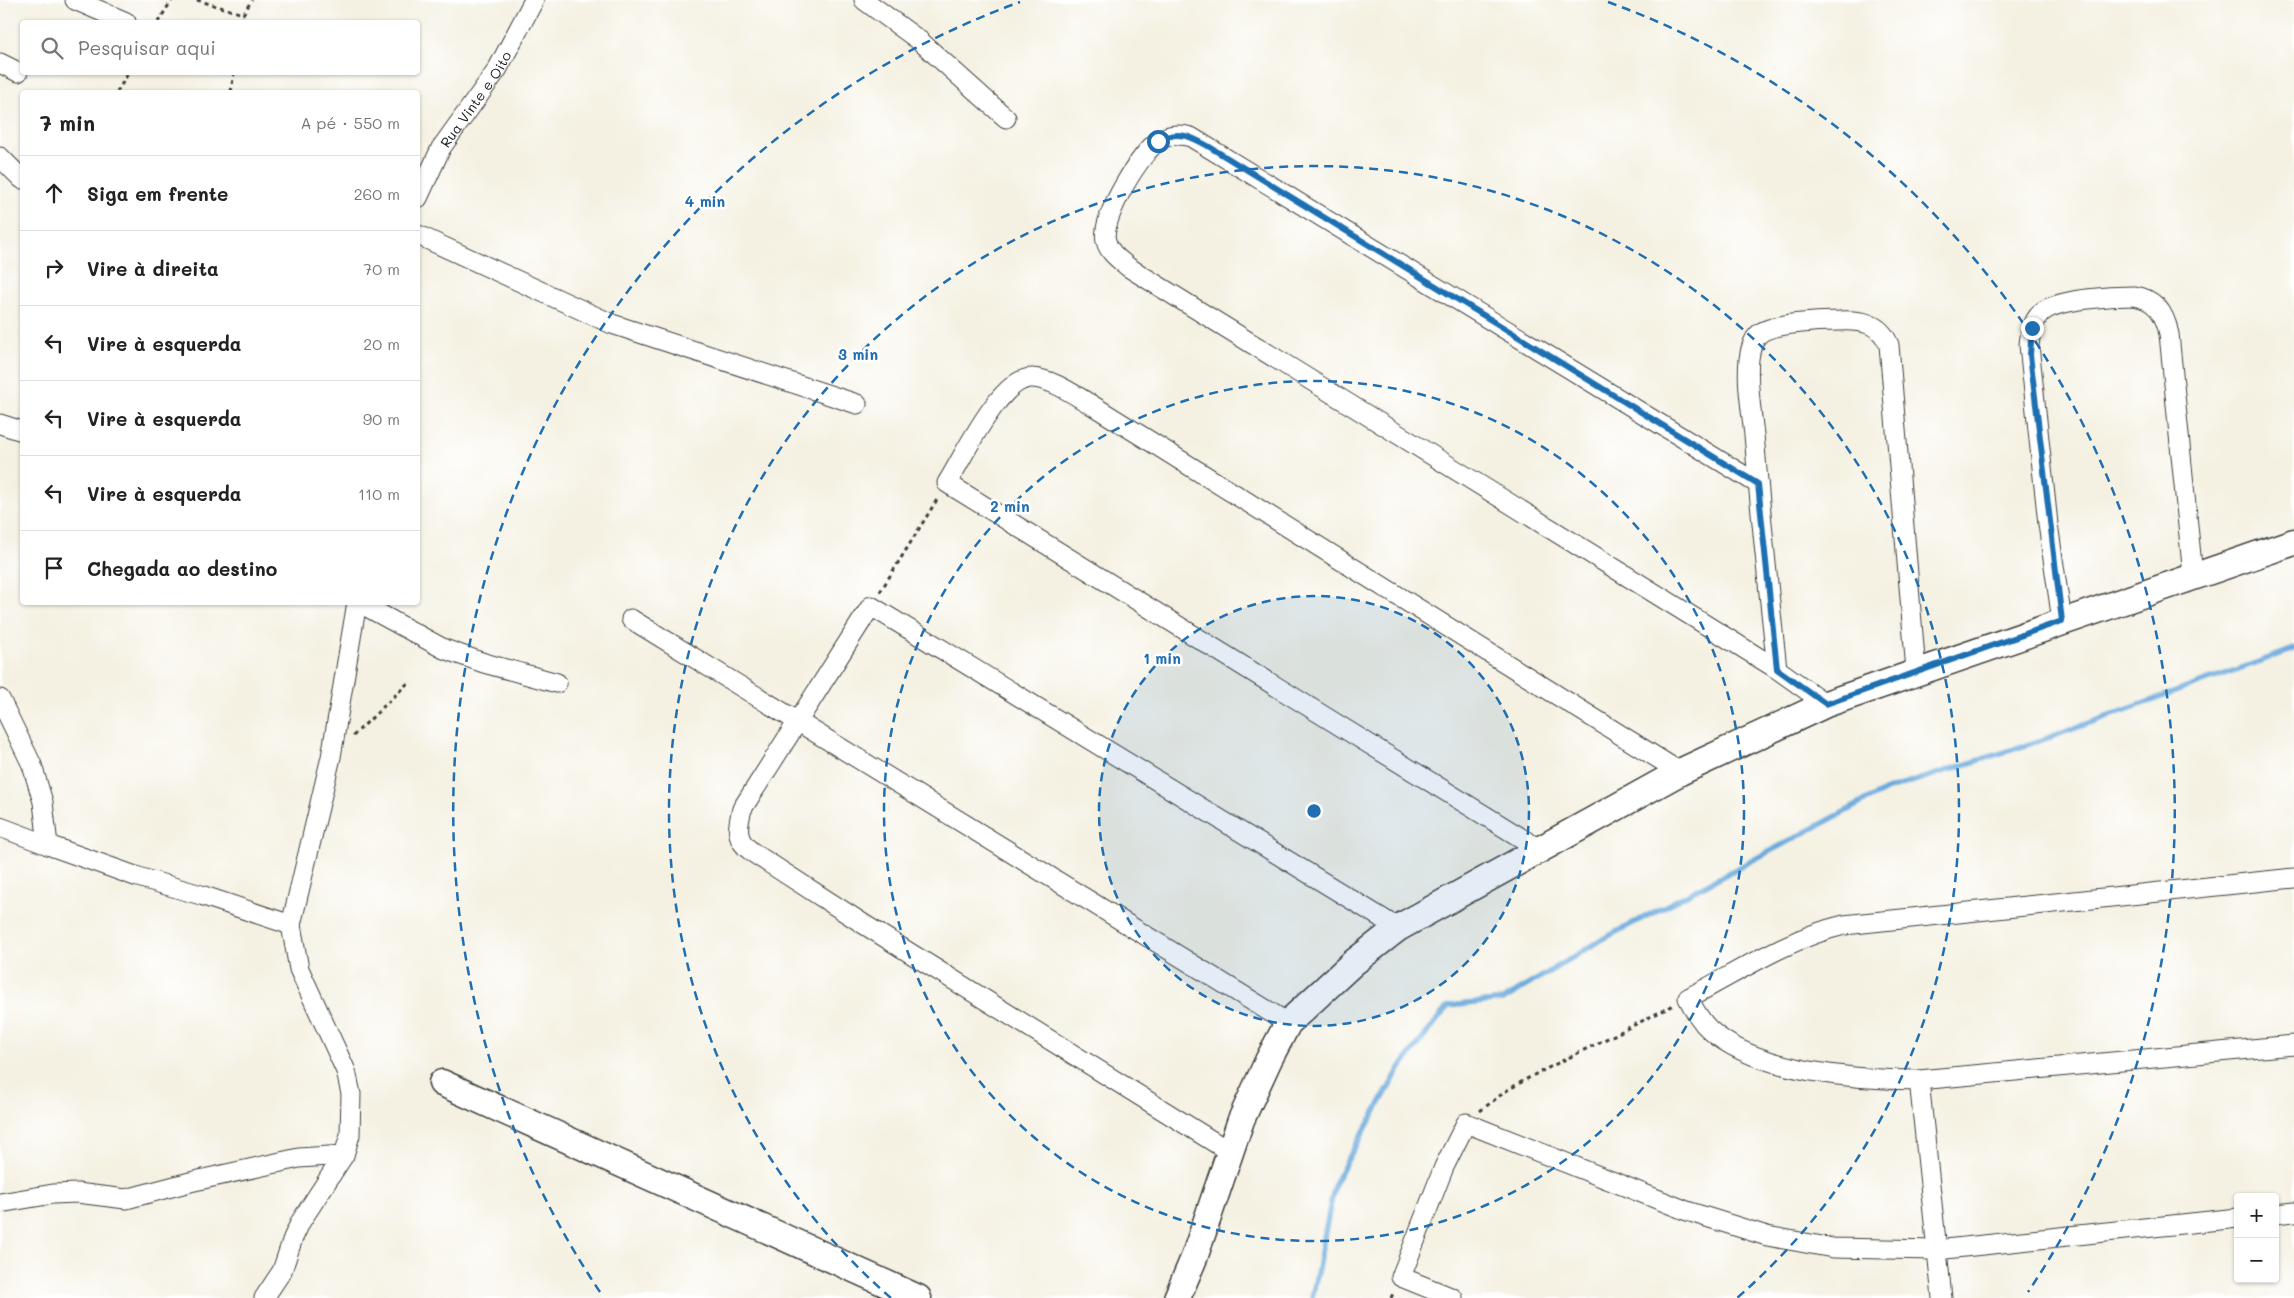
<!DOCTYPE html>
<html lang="pt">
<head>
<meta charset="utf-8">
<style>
  :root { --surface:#fff; --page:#f2f2f2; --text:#222; --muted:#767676; --line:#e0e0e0 }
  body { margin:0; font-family:Mali,sans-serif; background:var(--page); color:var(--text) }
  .controls { position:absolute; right:15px; bottom:15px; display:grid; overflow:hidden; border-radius:5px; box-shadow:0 1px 4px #0004 }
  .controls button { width:45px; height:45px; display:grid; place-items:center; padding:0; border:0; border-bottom:1px solid var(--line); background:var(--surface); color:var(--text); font:25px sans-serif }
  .stop { position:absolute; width:15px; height:15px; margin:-11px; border:4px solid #1f6fb2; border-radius:50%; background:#fff }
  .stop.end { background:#1f6fb2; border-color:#fff; box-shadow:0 1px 5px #0008 }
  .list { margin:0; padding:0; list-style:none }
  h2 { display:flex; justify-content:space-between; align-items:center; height:65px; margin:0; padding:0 20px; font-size:21px }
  h2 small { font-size:16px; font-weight:400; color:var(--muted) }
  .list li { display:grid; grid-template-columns:32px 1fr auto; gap:15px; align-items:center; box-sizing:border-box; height:75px; padding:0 20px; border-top:1px solid var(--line) }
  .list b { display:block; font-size:19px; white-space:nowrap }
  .list em { font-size:16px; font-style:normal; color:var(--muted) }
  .icon { flex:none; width:28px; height:28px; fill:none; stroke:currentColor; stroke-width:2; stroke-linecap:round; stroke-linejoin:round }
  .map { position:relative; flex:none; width:2294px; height:1298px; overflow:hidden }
  .search { position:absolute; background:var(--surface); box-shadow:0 1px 4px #0004; left:20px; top:20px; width:400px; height:55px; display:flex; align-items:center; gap:12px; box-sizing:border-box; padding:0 18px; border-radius:5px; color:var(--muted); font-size:19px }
  .panel { position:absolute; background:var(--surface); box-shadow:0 1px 4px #0004; left:20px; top:90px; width:400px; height:515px; border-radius:5px }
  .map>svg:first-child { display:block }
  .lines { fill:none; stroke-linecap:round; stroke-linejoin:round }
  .stream { stroke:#68a9dc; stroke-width:5.5 }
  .street-casing { stroke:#3c3c3a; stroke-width:21 }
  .secondary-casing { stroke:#3c3c3a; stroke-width:29 }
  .path { stroke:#3c3c3a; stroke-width:3; stroke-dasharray:4 4; stroke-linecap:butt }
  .street { stroke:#fff; stroke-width:19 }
  .secondary { stroke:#fff; stroke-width:26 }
  .route { stroke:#1f6fb2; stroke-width:6 }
  .ring { fill:none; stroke:#1f6fb2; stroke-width:2.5; stroke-dasharray:9 6 }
  .labels { text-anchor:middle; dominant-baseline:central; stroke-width:5; stroke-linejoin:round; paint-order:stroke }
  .street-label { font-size:14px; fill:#1c1c1c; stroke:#fff }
  .centre { fill:#1f6fb2; stroke:#fff; stroke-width:2.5 }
  .ring-label { font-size:15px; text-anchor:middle; font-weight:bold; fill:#1f6fb2; stroke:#fff; stroke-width:5; stroke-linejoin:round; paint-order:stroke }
</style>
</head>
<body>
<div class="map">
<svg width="2294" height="1298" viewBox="0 0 2294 1298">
  <rect width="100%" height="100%" fill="#fff"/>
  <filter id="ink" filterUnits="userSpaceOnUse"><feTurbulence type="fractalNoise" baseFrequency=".02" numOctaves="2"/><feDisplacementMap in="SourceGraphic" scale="10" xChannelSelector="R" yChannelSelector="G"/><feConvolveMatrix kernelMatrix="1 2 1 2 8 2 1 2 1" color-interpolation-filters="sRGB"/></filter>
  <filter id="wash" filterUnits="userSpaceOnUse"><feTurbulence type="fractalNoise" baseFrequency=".0096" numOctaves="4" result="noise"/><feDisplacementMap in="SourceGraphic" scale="20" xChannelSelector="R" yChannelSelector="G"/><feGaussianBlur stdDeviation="1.12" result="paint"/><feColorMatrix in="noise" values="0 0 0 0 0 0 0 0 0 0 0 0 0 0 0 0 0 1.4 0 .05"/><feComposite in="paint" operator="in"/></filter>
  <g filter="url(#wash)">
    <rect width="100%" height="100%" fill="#f4f1e2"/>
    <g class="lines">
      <polyline class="stream" points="1312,1298 1335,1182 1400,1068 1448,1006 1503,1000 1603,939 1886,790 2048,738 2294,649"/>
    </g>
  </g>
  <g filter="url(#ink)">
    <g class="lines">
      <g class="street-casing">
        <g id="street">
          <polyline points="75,0 126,22"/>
          <polyline points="864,0 920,41 1006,118"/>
          <polyline points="0,63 18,72"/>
          <polyline points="0,157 22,179"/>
          <path id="s1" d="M418,198L441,148L497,70L534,0"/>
          <polyline points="418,235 612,324 857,404"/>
          <polyline points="0,424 22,431"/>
          <path d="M1758,484L1191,137C1181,134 1171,134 1161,139C1142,149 1100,219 1106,241C1109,253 1119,259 1128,267L1777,669L1826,704"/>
          <polyline points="358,602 444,649 484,663 557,683"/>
          <polyline points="631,619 1288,1023"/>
          <path d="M2062,621L2048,524L2029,345C2030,334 2032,322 2041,313C2055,299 2114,296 2134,296C2156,299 2165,314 2169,334L2193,576"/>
          <path d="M1777,669C1769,594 1761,520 1755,446C1753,418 1746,387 1749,359C1750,351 1752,341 1758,335C1769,323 1822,321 1839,321C1860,320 1880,322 1889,345L1916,671"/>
          <polyline points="0,699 32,765 43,802 48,845 138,877 201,895 291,925"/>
          <polyline points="0,827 48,845"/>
          <path d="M1539,849L947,483C963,458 1000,377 1032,378C1053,379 1074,395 1092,405L1680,772"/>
          <path d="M2294,878L1844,925C1789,938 1738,972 1688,998C1694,1009 1700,1021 1710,1030C1756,1072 1858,1080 1919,1080L2294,1045"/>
          <polyline points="1919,1080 1942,1298"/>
          <path d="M1230,1152L865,925L752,852C735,840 737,828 742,809L871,606L1398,928"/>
          <polyline points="0,1203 53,1194 77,1193 126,1199 190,1182 299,1158 344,1155"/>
          <polyline points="2275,1214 2294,1212"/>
          <polyline points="264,1298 282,1271 293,1238 301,1221 344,1155 350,1135 351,1094 346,1071 299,969 291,925 331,757 357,602"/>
          <polyline points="1453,1298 1401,1277 1444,1167 1466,1123 1687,1211 1767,1236 1833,1248 1936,1250 2238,1218"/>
        </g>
      </g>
      <g class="secondary-casing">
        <g id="secondary">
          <polyline points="442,1083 918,1298"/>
          <polyline points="1177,1298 1194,1258 1241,1120 1269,1059 1288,1023 1353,963 1398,928 1680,772 1826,704 2294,542"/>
        </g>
      </g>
      <g class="path">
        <polyline points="197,0 243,14 252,0"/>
        <polyline points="158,22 172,0"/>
        <polyline points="242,22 243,14"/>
        <polyline points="117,92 129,72"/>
        <polyline points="231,92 234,72"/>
        <polyline points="880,592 938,498"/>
        <polyline points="353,736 410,681"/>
        <polyline points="1480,1111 1506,1091 1532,1076 1674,1005"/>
        <polyline points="1391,1298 1394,1291"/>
      </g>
      <use href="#street" class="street"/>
      <use href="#secondary" class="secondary"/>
    </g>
  </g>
  <g class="lines" filter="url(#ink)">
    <path class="route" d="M1158,141C1176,129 1192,137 1208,146L1758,484L1777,669L1826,704L2062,621L2030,355L2032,328"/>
  </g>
  <circle cx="1314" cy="811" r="215" fill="#1f6fb2" fill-opacity=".12"/>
  <g class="ring">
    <circle cx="1314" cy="811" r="215"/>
    <circle cx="1314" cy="811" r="430"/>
    <path d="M891 1298A645 645 0 1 1 1737 1298"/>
    <path d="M600 1292A861 861 0 0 1 1020 2M1608 2A861 861 0 0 1 2028 1292"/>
  </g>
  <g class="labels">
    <g class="street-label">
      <text stroke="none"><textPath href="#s1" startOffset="115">Rua Vinte e Oito</textPath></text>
    </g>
  </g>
  <circle cx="1314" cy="811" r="8" class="centre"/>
  <g class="ring-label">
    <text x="705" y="207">4 min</text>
    <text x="858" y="360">3 min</text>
    <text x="1010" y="512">2 min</text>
    <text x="1162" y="664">1 min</text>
  </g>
</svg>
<div class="controls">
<button>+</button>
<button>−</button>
</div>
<div class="stop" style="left:1158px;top:141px"></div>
<div class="stop end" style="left:2032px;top:328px"></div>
<div class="search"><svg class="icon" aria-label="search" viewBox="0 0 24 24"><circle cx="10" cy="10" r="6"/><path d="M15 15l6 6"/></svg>Pesquisar aqui</div>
<section class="panel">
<h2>7 min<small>A pé · 550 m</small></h2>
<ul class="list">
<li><svg class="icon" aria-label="ahead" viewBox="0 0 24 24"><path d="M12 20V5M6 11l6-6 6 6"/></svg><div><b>Siga em frente</b></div><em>260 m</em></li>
<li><svg class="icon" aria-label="right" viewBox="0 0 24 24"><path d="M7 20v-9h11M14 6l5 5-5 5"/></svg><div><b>Vire à direita</b></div><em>70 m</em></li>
<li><svg class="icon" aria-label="left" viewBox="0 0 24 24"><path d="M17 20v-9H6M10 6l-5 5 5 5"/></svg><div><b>Vire à esquerda</b></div><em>20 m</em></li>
<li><svg class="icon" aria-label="left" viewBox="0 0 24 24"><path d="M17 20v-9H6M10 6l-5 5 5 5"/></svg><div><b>Vire à esquerda</b></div><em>90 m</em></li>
<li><svg class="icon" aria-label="left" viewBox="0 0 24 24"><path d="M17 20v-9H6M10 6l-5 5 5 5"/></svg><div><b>Vire à esquerda</b></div><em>110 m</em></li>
<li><svg class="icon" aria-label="arrive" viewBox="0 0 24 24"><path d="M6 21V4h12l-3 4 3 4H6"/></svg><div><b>Chegada ao destino</b></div></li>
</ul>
</section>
</div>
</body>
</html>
